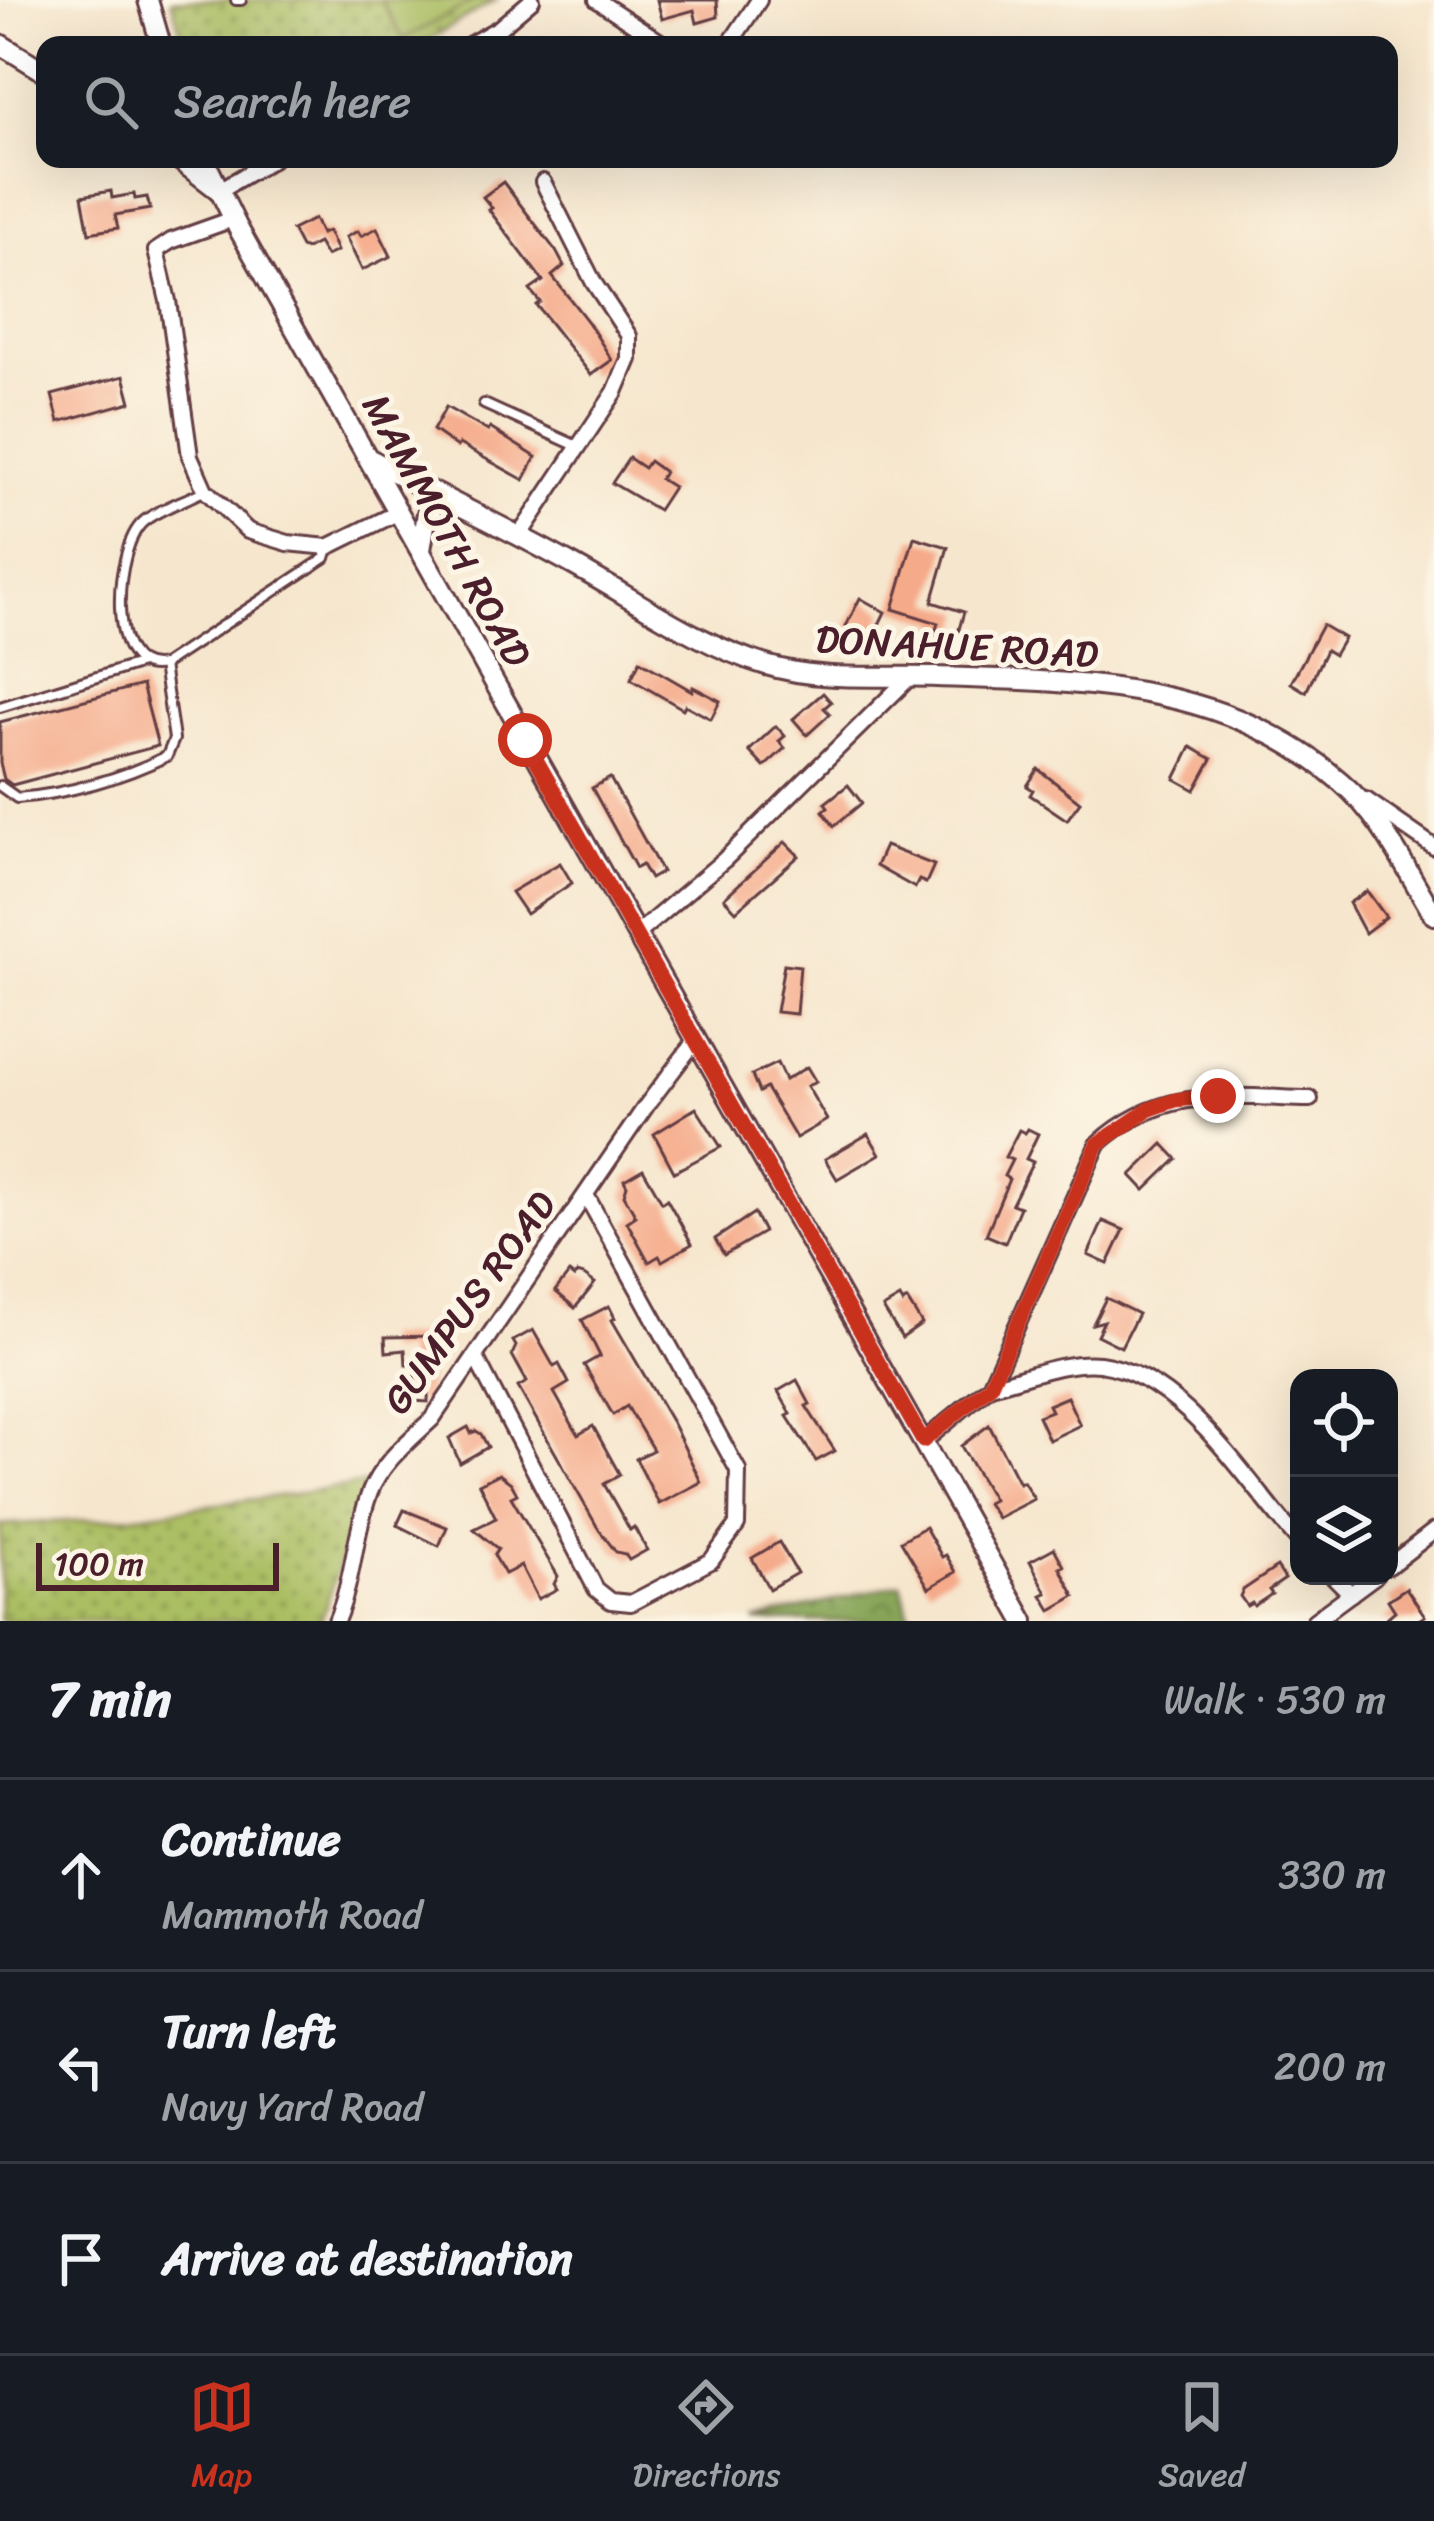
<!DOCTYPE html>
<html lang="en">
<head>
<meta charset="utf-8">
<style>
  :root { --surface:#171b24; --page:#20242c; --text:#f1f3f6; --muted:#9ea1a6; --line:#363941; --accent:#c8321e }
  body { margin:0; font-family:Sriracha,sans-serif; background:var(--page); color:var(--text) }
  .controls { position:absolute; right:36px; bottom:36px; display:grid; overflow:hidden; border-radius:24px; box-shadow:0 12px 48px #0002 }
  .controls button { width:108px; height:108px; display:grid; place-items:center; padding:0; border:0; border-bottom:3px solid var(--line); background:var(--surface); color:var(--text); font:60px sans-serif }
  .scale { position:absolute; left:36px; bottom:30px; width:243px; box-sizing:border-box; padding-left:12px; border:6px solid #4a1f2b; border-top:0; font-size:33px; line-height:42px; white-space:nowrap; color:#4a1f2b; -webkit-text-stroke:9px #fcf5e5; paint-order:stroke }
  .stop { position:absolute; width:36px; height:36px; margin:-27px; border:9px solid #c8321e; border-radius:50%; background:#fff }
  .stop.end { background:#c8321e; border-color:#fff; box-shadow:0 3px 12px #0008 }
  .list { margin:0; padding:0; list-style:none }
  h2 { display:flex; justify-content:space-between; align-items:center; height:156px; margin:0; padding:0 48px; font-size:51px }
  h2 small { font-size:39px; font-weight:400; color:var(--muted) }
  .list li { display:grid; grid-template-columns:78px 1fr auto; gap:36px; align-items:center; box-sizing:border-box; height:192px; padding:0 48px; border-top:3px solid var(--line) }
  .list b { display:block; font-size:45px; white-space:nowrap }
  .list p { margin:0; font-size:39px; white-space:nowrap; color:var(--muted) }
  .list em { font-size:39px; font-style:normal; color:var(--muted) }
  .icon { flex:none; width:66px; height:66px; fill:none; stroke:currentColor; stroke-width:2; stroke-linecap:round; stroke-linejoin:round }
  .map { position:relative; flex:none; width:1434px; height:1621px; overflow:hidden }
  .search { position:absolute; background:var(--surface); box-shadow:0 12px 48px #0002; left:36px; right:36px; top:36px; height:132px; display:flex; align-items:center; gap:30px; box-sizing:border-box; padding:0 42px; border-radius:24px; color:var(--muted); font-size:45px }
  .sheet { height:732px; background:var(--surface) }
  nav { display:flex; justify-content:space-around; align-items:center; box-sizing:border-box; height:168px; border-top:3px solid var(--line); background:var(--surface); font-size:33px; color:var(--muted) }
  nav a { display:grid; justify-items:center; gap:6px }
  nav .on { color:var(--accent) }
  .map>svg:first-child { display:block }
  .grass { fill:url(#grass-dots); stroke:#7a6e46; stroke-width:3 }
  .forest { fill:url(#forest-crowns); stroke:#686242; stroke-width:3 }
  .garden { fill:#aabe62; stroke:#7a6e46; stroke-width:3 }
  .building { fill:#f5aa8a }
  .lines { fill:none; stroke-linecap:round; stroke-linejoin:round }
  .lane-casing { stroke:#643d43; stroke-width:14 }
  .street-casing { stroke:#643d43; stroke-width:20 }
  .secondary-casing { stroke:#643d43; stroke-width:24 }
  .lane { stroke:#fff; stroke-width:8 }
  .street { stroke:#fff; stroke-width:14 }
  .secondary { stroke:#fff; stroke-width:18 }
  .route { stroke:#c8321e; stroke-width:15 }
  .labels { text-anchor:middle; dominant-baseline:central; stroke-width:10; stroke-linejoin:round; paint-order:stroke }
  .street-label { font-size:39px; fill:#4a1f2b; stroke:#fcf5e5 }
</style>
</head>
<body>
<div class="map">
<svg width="1434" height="1621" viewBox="0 0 1434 1621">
  <defs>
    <pattern id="grass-dots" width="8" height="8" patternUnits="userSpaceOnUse" patternTransform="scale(3)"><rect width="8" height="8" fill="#aabe62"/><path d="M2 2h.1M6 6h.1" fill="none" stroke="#8c9a51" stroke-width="1.8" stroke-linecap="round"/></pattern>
    <pattern id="forest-crowns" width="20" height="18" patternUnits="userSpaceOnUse" patternTransform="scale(3)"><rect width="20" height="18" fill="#87a558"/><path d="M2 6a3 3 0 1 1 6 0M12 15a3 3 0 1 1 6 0" fill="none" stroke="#708649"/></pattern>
  </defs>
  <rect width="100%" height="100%" fill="#fcf5e5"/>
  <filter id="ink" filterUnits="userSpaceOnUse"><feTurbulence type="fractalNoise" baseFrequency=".00833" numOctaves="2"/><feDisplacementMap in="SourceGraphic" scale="24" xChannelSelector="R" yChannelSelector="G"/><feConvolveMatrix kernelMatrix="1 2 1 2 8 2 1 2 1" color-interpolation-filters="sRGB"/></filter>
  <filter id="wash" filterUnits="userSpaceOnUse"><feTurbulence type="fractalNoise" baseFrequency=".004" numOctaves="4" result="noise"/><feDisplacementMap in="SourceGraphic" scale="48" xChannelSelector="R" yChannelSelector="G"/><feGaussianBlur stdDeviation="2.7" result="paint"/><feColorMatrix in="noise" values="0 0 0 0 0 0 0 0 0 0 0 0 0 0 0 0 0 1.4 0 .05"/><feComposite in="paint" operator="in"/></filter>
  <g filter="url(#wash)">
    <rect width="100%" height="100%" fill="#f6e6cd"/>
    <g class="grass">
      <polygon points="171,0 496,0 420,45 185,45"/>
      <polygon points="366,1484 321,1621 0,1621 0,1525 108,1519"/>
    </g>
    <polygon class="forest" points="901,1583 911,1621 754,1621"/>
    <polygon class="garden" points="381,0 475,0 403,39"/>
    <g id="blocks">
      <g class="building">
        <polygon points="657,0 717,0 718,17 697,23 694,10 662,19"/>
        <polygon points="503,182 556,251 564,266 552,276 588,322 612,360 591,375 536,305 540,302 530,290 543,281 489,210 492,208 483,197"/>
        <polygon points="111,191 112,198 134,194 135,199 147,197 150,209 115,215 118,228 89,233 82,196"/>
        <polygon points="314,219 321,234 328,231 337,251 326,256 318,243 306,249 301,247 292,230"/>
        <polygon points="377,228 391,256 362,270 346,237 358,231 361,236"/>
        <polygon points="124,376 131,402 59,422 52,395"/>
        <polygon points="446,407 488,431 490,428 536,457 524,480 459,444 457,447 433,430"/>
        <polygon points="629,458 644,468 649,461 664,472 660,479 673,487 658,510 612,483"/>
        <polygon points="914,537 948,547 932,602 964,612 955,643 934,636 938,623 893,609"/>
        <polygon points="860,598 885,612 872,639 846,626"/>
        <polygon points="1322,625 1344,638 1334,655 1326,650 1306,692 1291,683"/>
        <polygon points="640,661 692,691 693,687 720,701 711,719 685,705 683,709 631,679"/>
        <polygon points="142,685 158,746 12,785 4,779 0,763 0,722"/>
        <polygon points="823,693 831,702 824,708 830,714 807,735 793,719"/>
        <polygon points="776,726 785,736 779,741 785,748 764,767 749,751"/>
        <polygon points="1191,747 1212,759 1195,790 1175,779"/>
        <polygon points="1038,769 1080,802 1067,820 1030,795 1033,790 1027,786"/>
        <polygon points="610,778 662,872 650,879 642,865 636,868 592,788"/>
        <polygon points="848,785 862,803 834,826 823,811 828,807 825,803"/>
        <polygon points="785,842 799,856 736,911 724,898"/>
        <polygon points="885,846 934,865 926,883 919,880 915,888 876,866"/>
        <polygon points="560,863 572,883 526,914 511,892"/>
        <polygon points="1367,891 1386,917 1365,933 1349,903"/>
        <polygon points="784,964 800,966 796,1014 776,1012"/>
        <polygon points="777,1063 785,1080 807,1067 816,1082 807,1086 827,1120 796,1138 766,1088 759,1092 752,1075"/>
        <polygon points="696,1108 721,1147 674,1172 654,1134"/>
        <polygon points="1028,1129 1038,1134 1026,1159 1033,1162 1012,1204 1020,1207 1005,1243 986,1235 1009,1179 1004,1176 1012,1160 1005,1157 1019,1130 1025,1133"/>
        <polygon points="868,1134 880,1154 837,1179 825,1159"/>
        <polygon points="1163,1144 1177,1159 1145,1190 1131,1175"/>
        <polygon points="643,1169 662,1202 667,1199 692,1244 662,1261 659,1256 649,1262 627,1222 636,1216 624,1195 627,1186 624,1180"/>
        <polygon points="754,1213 764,1232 724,1255 715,1239"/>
        <polygon points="1103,1221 1124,1230 1108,1264 1088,1255"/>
        <polygon points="569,1273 574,1277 577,1273 584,1275 595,1283 575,1308 555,1291"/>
        <polygon points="900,1298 903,1303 907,1300 922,1324 902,1338 883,1308"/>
        <polygon points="1106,1298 1138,1314 1121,1347 1097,1335 1104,1321 1093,1324"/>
        <polygon points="609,1306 615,1318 612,1320 674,1426 701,1482 659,1504 636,1459 653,1450 627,1406 613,1415 584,1365 600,1356 582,1320"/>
        <polygon points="533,1330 554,1367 559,1364 569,1383 554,1392 578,1435 593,1426 620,1475 604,1484 630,1530 634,1527 647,1550 629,1560 625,1554 616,1552 599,1530 518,1387 527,1382 512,1355 516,1346 513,1341"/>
        <polygon points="437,1336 437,1345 442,1344 442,1358 437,1359 437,1365 429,1365 428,1402 414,1401 416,1365 406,1365 405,1350 386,1352 385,1337"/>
        <polygon points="797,1380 810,1404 806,1406 835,1451 816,1461 787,1416 791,1414 778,1391"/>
        <polygon points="1067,1397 1080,1425 1049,1440 1038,1416 1051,1411 1048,1405"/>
        <polygon points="989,1425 1019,1483 1023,1481 1034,1499 997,1518 987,1503 993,1500 961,1446"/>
        <polygon points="468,1427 471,1433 476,1431 481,1434 488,1447 460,1463 449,1438"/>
        <polygon points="499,1474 511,1483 517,1494 511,1497 558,1576 554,1584 557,1589 538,1599 521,1566 505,1574 494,1555 498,1549 474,1529 496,1518 479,1484"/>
        <polygon points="404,1510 447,1527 439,1546 397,1525"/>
        <polygon points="925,1527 942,1557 946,1555 956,1572 929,1588 901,1541"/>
        <polygon points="779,1542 797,1573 769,1589 752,1558"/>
        <polygon points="1054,1548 1064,1566 1060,1568 1075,1596 1051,1610 1042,1595 1047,1593 1030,1561"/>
        <polygon points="1277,1567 1285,1579 1269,1590 1272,1594 1254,1606 1252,1603 1247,1606 1240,1596 1243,1590"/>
        <polygon points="1406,1588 1425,1616 1417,1621 1383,1621 1395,1611 1388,1600"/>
      </g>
    </g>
  </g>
  <g filter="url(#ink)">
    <use href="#blocks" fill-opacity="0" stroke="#643d43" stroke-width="3"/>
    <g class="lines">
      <g class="lane-casing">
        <g id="lane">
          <polyline points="236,0 241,0"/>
          <polyline points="484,404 577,446"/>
          <path d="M203,491C185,501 158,509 143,522C114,547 104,678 163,665L325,558L328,548"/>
          <polyline points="0,707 142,663"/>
          <path d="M0,786L17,798C67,794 123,778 167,756L174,739L163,665"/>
        </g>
      </g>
      <g class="street-casing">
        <g id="street">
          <polyline points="597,0 665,45"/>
          <polyline points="469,45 499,28 532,0"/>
          <polyline points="729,45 759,0"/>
          <polyline points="218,191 273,159"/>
          <polyline points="233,219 171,241 156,251 168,301 190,456 205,490 248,531 288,543 328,547 399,512"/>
          <polyline points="519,536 615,392 629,359 629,336 594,283 543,182"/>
          <polyline points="1366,800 1434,847"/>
          <polyline points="638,933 724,860 911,676"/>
          <polyline points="476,1358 596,1589 611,1601 631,1603 711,1561 737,1525 738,1470 587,1197"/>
          <path d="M990,1386C1024,1378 1065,1360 1100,1364C1183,1375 1247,1483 1299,1541"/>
          <path d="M924,1441L990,1386L1098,1144C1161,1085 1231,1097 1310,1099"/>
          <polyline points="1389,1566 1434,1531"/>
          <polyline points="1333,1576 1351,1594"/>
          <path d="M336,1621C354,1580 354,1533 370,1492C381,1463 410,1440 432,1419L646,1106L696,1040"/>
          <polyline points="1314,1621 1375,1576"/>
        </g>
      </g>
      <g class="secondary-casing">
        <g id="secondary">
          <polyline points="148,0 161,45"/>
          <polyline points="0,44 45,72"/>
          <polyline points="178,159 217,189"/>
          <polyline points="204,159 238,228 1024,1621"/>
          <path d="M372,460C438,496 507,528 573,565C635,599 697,644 766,665C822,682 880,675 937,677C1082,682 1224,681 1341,782C1382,817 1406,870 1434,915"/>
          <polyline points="421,550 427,513 442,499"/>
        </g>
      </g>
      <use href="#lane" class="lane"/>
      <use href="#street" class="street"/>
      <use href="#secondary" class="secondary"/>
    </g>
  </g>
  <g class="lines" filter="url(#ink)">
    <polyline class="route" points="525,740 923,1441 990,1386 1098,1144 1148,1110 1176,1100 1218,1096"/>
  </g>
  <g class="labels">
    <g class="street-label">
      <text transform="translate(447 530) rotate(61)">MAMMOTH ROAD</text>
      <text transform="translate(957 646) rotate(3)">DONAHUE ROAD</text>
      <text transform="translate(469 1302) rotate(-54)">GUMPUS ROAD</text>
    </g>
  </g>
</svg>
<div class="controls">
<button><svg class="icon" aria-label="locate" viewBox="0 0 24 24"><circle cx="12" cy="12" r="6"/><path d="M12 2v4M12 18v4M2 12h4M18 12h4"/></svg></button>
<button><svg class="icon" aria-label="layers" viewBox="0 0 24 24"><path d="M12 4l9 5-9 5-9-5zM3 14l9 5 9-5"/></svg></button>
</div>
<div class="scale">100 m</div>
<div class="stop" style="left:525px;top:740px"></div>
<div class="stop end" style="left:1218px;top:1096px"></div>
<div class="search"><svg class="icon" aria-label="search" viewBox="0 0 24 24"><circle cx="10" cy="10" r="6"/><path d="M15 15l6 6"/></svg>Search here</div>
</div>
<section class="sheet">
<h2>7 min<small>Walk · 530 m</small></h2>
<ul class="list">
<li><svg class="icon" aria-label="ahead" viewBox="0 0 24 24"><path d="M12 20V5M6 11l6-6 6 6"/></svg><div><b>Continue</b><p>Mammoth Road</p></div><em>330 m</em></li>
<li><svg class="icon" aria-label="left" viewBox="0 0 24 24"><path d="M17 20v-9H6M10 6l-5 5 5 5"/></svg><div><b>Turn left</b><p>Navy Yard Road</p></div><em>200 m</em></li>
<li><svg class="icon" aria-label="arrive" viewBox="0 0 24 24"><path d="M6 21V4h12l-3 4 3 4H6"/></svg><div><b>Arrive at destination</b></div></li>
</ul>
</section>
<nav>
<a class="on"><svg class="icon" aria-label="map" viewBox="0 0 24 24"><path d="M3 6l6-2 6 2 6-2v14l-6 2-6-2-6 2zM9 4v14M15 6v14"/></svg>Map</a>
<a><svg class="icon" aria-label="directions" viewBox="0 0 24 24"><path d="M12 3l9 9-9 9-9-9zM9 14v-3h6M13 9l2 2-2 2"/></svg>Directions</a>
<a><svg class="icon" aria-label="saved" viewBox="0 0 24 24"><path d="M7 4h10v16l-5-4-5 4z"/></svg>Saved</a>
</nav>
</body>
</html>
